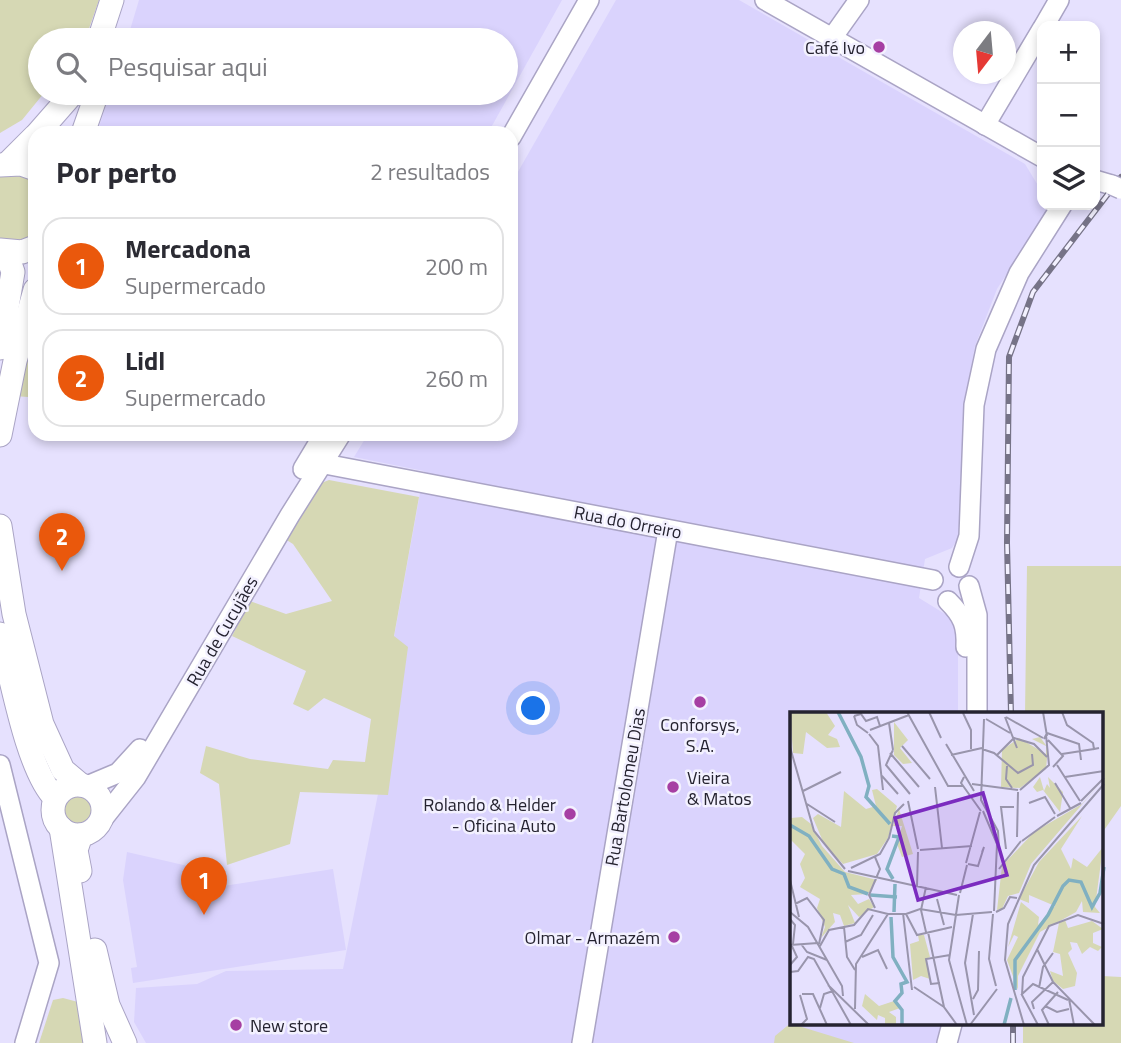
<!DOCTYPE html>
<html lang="pt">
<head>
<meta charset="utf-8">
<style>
  :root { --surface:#fff; --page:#f2f2f3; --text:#2b2b33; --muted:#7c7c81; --line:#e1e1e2; --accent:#ea580c }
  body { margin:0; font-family:"Titillium Web",sans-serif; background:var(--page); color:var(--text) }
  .controls { position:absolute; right:21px; top:21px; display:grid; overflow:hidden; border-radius:14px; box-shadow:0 4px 10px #0003 }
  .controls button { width:63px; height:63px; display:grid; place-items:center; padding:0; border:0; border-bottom:2px solid var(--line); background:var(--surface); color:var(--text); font:35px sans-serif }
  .compass { position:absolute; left:953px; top:21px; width:63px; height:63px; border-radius:50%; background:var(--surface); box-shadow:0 4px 10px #0003; rotate:196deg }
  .you { position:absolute; left:534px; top:709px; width:24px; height:24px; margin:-18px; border:5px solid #fff; border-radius:50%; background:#1a73e8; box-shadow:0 0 0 10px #1a73e833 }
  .badge { display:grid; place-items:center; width:46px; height:46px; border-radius:50%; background:var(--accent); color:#fff; font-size:23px; font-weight:700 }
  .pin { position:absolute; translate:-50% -58px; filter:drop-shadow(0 2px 4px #0008) }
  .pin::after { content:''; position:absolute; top:37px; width:24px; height:21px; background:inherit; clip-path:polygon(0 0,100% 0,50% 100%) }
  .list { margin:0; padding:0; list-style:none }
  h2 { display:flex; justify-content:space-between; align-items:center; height:91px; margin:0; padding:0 28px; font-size:30px }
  h2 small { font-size:23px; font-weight:400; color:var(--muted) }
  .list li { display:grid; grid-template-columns:46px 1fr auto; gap:21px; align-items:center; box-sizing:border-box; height:98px; margin:0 14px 14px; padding:0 14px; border:2px solid var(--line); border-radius:21px }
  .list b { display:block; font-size:26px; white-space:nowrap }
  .list p { margin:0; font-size:23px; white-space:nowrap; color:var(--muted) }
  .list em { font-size:23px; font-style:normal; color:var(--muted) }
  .icon { flex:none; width:38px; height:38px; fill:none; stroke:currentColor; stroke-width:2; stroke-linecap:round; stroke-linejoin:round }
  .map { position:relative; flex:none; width:1121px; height:1043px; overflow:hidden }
  .search { position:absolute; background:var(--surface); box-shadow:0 4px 10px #0003; left:28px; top:28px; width:490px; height:77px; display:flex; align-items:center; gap:18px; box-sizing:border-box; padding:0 24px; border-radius:38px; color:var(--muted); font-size:26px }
  .panel { position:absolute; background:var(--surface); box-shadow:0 4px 10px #0003; left:28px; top:126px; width:490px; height:315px; border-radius:21px }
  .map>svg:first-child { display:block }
  .built { fill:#dad3fd }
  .green { fill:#d6d8b4 }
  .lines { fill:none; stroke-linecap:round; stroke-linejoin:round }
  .minor-casing { stroke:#aaa4c5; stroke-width:22 }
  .major-casing { stroke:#aaa4c5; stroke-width:25 }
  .minor { stroke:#fff; stroke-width:19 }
  .major { stroke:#fff; stroke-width:23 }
  .rail-casing { stroke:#767387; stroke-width:6 }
  .rail { stroke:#f3f1ff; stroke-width:3.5; stroke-dasharray:10; stroke-linecap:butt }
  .minor-bridge-casing { stroke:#aaa4c5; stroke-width:22; stroke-linecap:butt }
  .minor-bridge { stroke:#fff; stroke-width:19 }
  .poi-dot { fill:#a63fa3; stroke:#f3f1ff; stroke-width:2.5 }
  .labels { text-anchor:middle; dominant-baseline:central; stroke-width:5; stroke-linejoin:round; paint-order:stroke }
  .poi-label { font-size:18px; fill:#252330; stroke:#f3f1ff; text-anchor:end }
  .street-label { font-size:18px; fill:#252330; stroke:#f3f1ff }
  .inset-river { fill:none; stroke:#80b0c1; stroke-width:3.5 }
  .inset-road { fill:none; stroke:#9995ac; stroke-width:2 }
  .view { fill:#7b2cbf; fill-opacity:0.15; stroke:#7b2cbf; stroke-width:3.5 }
  .inset-edge { fill:none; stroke:#252330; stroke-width:3.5 }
</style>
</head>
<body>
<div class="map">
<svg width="1121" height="1043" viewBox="0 0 1121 1043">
  <rect width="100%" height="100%" fill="#e6e1fe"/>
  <g class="built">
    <polygon points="139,0 562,0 488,133 97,133 110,93 506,93 506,40 127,40"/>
    <polygon points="616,0 739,0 1025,164 1042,192 1046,214 997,289 975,346 963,409 960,535 952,548 925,559 919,598 950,617 958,631 958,714 792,714 792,1024 946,1024 940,1043 146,1043 134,1022 136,988 197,984 226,971 343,969 379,789 394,637 424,471 354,457 368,434 511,434 511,184"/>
    <polygon points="127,852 214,872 217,887 333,869 346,950 133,983 131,968 137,967 123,880"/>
  </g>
  <g class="green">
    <polygon points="0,0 99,0 85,40 40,40 40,93 44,93 22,120 0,133"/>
    <polygon points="0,173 35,178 35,238 0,243"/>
    <polygon points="35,330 35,380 28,397 14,396"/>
    <polygon points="329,480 419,497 394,636 408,647 388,795 300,792 290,844 227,865 219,784 200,773 206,746 250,759 328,769 333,760 365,762 371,719 324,698 308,711 293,704 306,671 232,636 250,601 286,614 332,601 293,544 285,539 319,484"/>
    <polygon points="1027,566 1121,566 1121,806 1102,833 1102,714 1025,714"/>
    <circle cx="77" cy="808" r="19"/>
    <polygon points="1102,976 1121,977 1121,1043 1023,1043 1023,1024 1102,1024"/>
    <polygon points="63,998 78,1002 84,1043 39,1043 53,1000"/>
    <polygon points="792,1022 792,1024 854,1043 774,1043 775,1036"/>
  </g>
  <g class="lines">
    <g class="minor-casing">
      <g id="minor">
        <polyline points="765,0 1042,157"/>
        <polyline points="1044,26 1059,0"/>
        <polyline points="832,38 859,0"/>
        <polyline points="985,125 1042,29"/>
        <polyline points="511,137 589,0"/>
        <polyline points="1095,180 1112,185"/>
        <polyline points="309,461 933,580"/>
        <polyline points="303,469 324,434"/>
        <polyline points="959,567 969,536 974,405 986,349 1019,273 1062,205"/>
        <polyline points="969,586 977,615 977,714"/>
        <path d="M948,601C963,616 967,626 966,647"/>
        <polyline points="0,765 49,963 25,1043"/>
        <polyline points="87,786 118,773 140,749"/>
        <polyline points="98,825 136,777 290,515 341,434"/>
        <polyline points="582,1043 668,530"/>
        <polyline points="947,1043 952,1024"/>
      </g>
    </g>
    <g class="major-casing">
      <g id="major">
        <polyline points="99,40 112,0"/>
        <polyline points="38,133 73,93"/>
        <polyline points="83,133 97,93"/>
        <polyline points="7,164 35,136"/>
        <polyline points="0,165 21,164 35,169"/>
        <polyline points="0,250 22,252 35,247"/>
        <polyline points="0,348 13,272 6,252"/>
        <polyline points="0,435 15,361 35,290"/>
        <polyline points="0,526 14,614 42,724 63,770 81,785"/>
        <path d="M0,634C11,675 27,770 55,798"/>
        <circle cx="78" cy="810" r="25"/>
        <polyline points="61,828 95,1043"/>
        <polyline points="80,871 76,850 81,835"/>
        <polyline points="95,950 108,1005 125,1043"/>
      </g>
    </g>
    <use href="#minor" class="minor"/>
    <use href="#major" class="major"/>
    <g class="rail-casing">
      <g id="rail">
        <polyline points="1011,714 1007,543 1009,357 1033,292 1121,177"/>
        <polyline points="1013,1043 1013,1024"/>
      </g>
    </g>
    <use href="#rail" class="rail"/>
    <g class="minor-bridge-casing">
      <polyline id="minor-bridge" points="1112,185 1121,189"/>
    </g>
    <use href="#minor-bridge" class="minor-bridge"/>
  </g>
  <g class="poi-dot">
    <circle cx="879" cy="47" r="7"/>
    <circle cx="700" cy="702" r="7"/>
    <circle cx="673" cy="787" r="7"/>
    <circle cx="570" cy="814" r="7"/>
    <circle cx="674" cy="937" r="7"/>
    <circle cx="236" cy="1025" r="7"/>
  </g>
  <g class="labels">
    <g class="poi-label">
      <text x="865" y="47">Café Ivo</text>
      <text x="700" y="724" text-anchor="middle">Conforsys,<tspan x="700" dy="21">S.A.</tspan></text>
      <text x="687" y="777" text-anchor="start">Vieira<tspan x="687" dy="21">&amp; Matos</tspan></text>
      <text x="556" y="804">Rolando &amp; Helder<tspan x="556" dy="21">- Oficina Auto</tspan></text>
      <text x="660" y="937">Olmar - Armazém</text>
      <text x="250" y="1025" text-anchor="start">New store</text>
    </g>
    <g class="street-label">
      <text transform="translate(628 522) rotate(11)">Rua do Orreiro</text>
      <text transform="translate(222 631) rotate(-60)">Rua de Cucujães</text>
      <text transform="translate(625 787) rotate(-80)">Rua Bartolomeu Dias</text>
    </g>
  </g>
  <g transform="translate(790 712)">
    <rect width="313" height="313" fill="#e6e1fe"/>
    <path d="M0,0H36L45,14L38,23L47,27L50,35L37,36L16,20L13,42L3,41ZM104,10L118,28L110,36L122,51L113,52L104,43ZM250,25L258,36L256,57L230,76L211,75L212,38L229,26L256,42V34L242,27ZM250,65L254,79L257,72L260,76L258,65L273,80L270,100L253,78L247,80L243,75ZM313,68L241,152L229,181L218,184L212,197L207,198L212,154L244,120L292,92ZM87,77L107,94L98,126L87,142L53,152L34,132L23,106L28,102L51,115L54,79L76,97L86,94L82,78ZM109,97L123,142L112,145L107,132L112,114H103ZM0,100L1,106L12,105L21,112L32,134L55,160L87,168L78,182L61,183L68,192L79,187L84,195L69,205L58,193L65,211L54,214L50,203L43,201L45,210L31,226L35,215L27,196L30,187L10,175L15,166L10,152L15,142L0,127ZM292,104L271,137L281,157L283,146L297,155L313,135L305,195L310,201L293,200L292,189L286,200L250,220L228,264V278L217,248L228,225L224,223L218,235L231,190L249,205L248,213L265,194L239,183V191L229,187L249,150ZM275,208L278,216L302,209L313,217L303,221V231L312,235L308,239L300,235L292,242L287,231L280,230L282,237L278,241L287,261L285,274L273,277L263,269L260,259L273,264L270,242L263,240L269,211ZM128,223H134L140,245L136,247L140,267L131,264L123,268L120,232L129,229ZM75,282L89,294L104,289L110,296L99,300L106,305V313H95V306L88,303L87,308L72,294Z" fill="#d6d8b4"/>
    <path class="inset-river" d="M48,0L71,45L79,74L76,85L100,112M0,113L19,124L42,157L54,162L59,175L78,182M102,124L109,125L97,157L103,167M80,183L107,185M104,200L105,172M101,205L103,245L117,270L111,272L112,281L105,289L112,298V313M225,278V248L258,203L273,174L279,168L291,170L302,195L310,181L314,155M214,313L221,286"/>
    <path class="inset-road" d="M117,0L158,74H173M139,0L151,26M253,0L257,24M272,0L277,13L303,31L304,37L309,36M173,1L181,18V37M64,4L71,2L76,9L87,5L90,14M64,4L67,13L78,21M215,5L227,36M216,5L253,26M194,7L191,88L208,119L209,137M196,7L220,21M99,11L103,38M80,18L119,3M257,21L289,32L291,48M79,22L88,34L93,78M258,28L273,44L263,55M156,32L184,79M112,34L140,67M0,35L24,119L55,157M192,37L204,41L228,61L243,53L242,42M103,38L96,53L120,82M100,41L129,75M272,42L304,37M161,43L192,36M207,43L224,26L244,32L257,45M267,53L290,89M217,54L216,67L222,76M92,64L108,82M174,65L171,71L191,99M275,65L314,59M265,71L280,96M182,72L228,78M145,75L152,136M230,78L259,53L256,23L254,27M13,79L51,60M118,89L128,137M291,89L314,66M239,91L255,85L265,102M17,92L45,110M193,99L207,132L204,199M267,104L291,91M227,125L228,80M232,129L265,105M216,137L211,95H224M130,138L182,134M176,151L190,100M178,152L188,154L194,135L192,140M61,156L90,142L99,126L105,101L114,92M209,157L231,129M58,159L167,183M0,168L9,205M127,174L128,140M136,175L131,198L136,220M170,181L177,153M169,183L159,248L177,313M147,187L154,213M5,192L17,186L34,208L29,232M85,196L79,183L90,157L85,145M0,200L18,215L52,274L53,284M206,200L214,196L220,185L227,186M113,201L122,278M116,202L130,197L166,203L202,200M116,202L127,223L162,215M183,202L175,251L184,303M203,202L199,247L206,274M0,207L5,213L3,232M54,215L57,245L65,258M138,220L154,295L167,313M55,230L71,223L83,203M11,232L17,240L37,248M0,233L28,231M30,234L39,218L64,213L78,197L98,202M247,237L263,270L305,313M72,245L88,238L97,257M0,253L7,245L1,232M0,260L8,259L18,245L24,247L61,313M150,271L141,272L136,247L160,243M38,273L79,313M124,275L154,295M249,276L253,255L263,241M12,282H23L37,313M10,283L17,307L11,313M231,283L243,272L278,288M183,287L188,278L189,239M279,287L284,313M255,294L267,300L279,297M30,296L34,282L43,279M65,297L66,252L98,202H116M244,297L242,290L263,270M180,313L207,277M234,313L215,248L218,212L244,153L314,72M248,313L232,283L233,265L259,214L288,203L314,212M259,313L252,298L268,280"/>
    <path class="view" d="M193,81L217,163L128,188L105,106Z"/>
    <rect width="313" height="313" class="inset-edge"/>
  </g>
</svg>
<div class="controls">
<button>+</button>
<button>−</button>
<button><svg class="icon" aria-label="layers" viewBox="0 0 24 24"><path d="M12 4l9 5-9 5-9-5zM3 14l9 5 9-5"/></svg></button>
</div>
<svg class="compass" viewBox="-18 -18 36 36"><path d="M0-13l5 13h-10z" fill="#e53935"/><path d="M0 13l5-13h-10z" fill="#7c7c81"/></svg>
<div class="you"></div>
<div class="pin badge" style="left:204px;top:915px">1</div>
<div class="pin badge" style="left:62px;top:571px">2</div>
<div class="search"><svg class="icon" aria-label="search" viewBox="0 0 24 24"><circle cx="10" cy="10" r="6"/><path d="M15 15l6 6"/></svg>Pesquisar aqui</div>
<section class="panel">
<h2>Por perto<small>2 resultados</small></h2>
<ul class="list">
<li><span class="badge">1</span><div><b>Mercadona</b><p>Supermercado</p></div><em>200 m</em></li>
<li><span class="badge">2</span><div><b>Lidl</b><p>Supermercado</p></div><em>260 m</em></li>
</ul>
</section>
</div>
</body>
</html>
